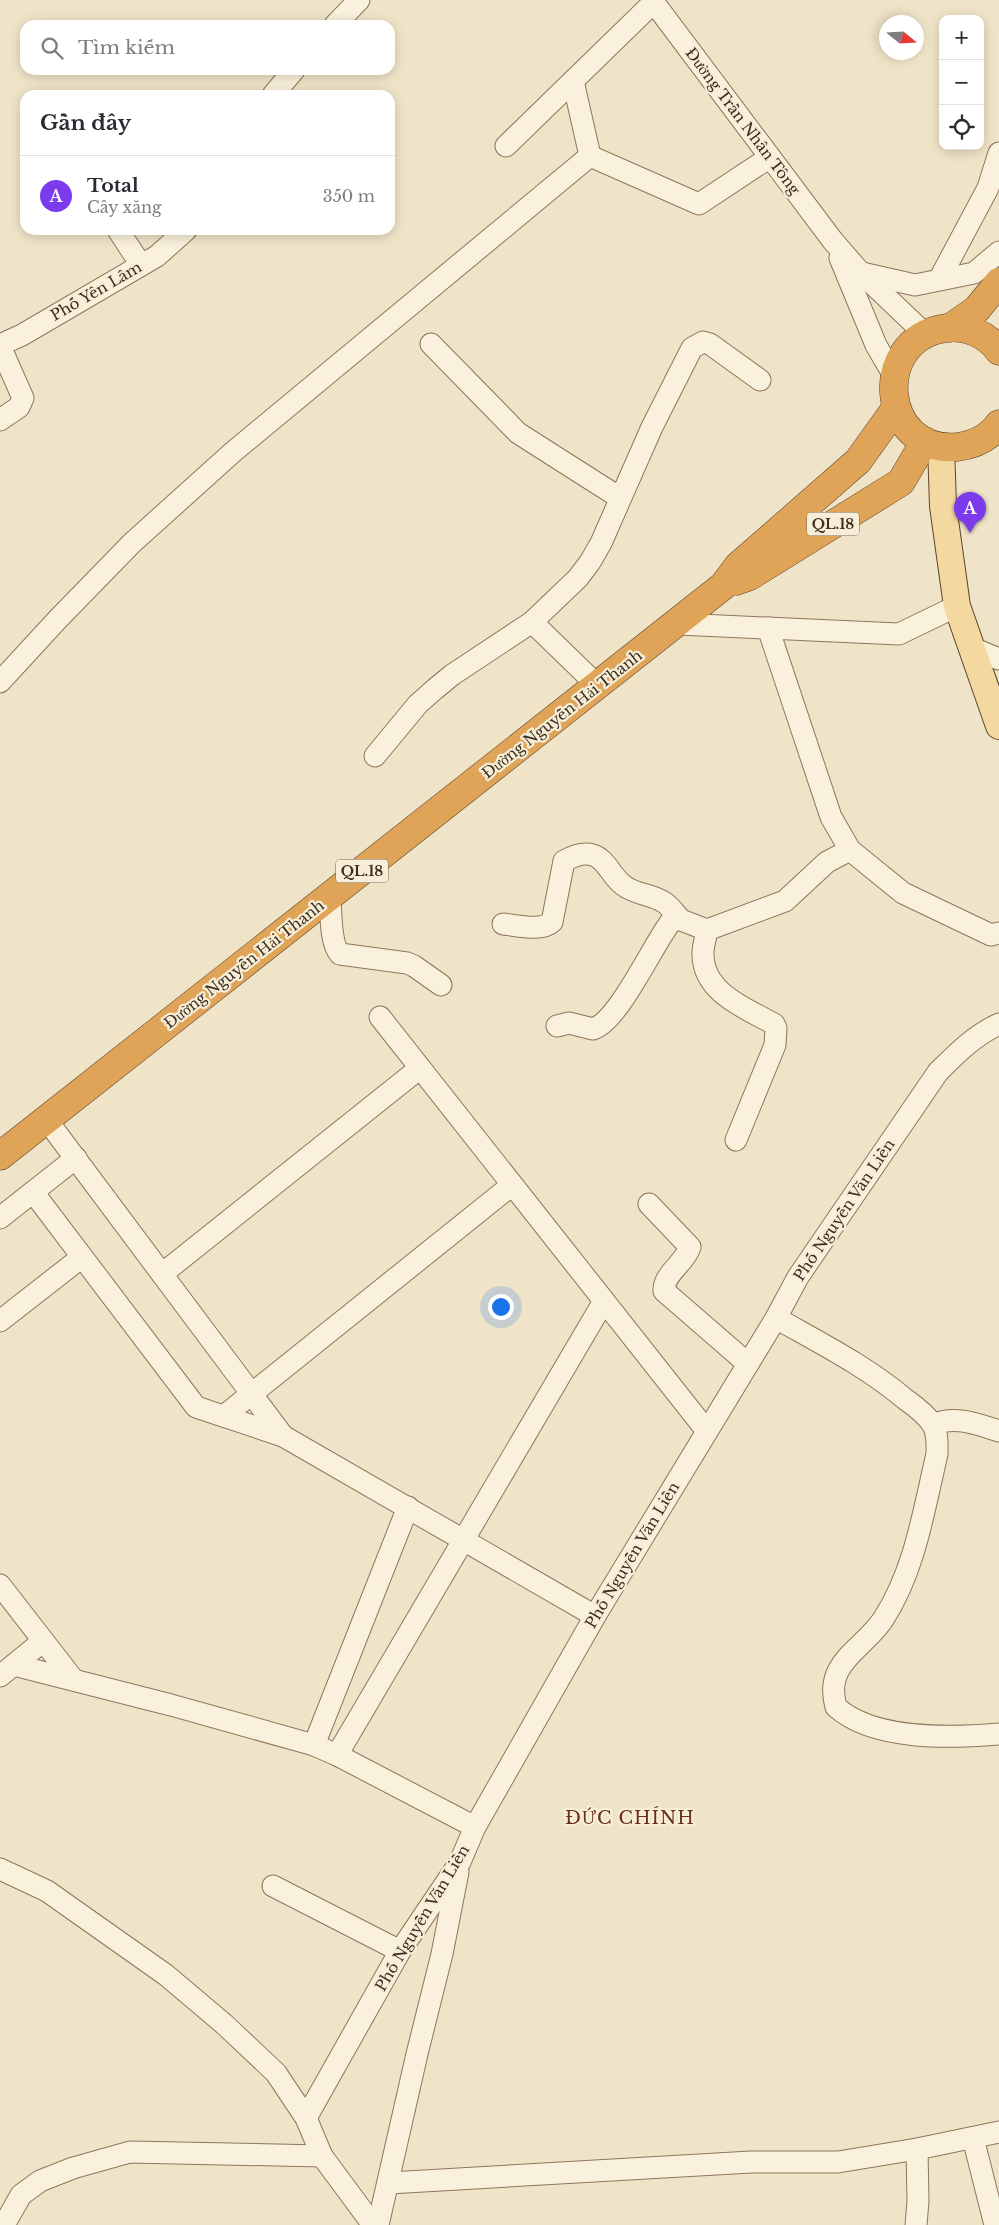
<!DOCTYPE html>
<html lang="vi">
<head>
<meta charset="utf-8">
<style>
  :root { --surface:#fff; --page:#f2f2f3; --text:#2b2b33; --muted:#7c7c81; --line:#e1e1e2; --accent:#7c3aed }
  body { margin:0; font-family:"Libre Baskerville",serif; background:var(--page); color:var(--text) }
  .controls { position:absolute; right:15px; top:15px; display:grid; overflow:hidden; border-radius:10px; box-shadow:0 2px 12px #0003 }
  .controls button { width:45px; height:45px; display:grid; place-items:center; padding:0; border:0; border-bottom:1px solid var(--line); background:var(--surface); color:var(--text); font:25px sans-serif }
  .compass { position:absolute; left:879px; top:15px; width:45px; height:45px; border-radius:50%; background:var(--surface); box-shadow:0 2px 12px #0003; rotate:108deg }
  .you { position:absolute; left:500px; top:1306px; width:18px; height:18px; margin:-12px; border:4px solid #fff; border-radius:50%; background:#1a73e8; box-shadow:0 0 0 8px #1a73e833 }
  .badge { display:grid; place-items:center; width:32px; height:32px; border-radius:50%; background:var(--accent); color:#fff; font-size:16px; font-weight:700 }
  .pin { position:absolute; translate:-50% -41px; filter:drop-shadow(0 1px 2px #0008) }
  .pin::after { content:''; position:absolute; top:26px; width:18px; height:15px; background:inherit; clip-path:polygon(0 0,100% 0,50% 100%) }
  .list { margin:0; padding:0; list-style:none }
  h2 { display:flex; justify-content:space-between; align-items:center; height:65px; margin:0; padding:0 20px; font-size:21px }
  h2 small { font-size:16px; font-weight:400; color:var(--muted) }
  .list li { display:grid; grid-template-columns:32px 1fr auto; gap:15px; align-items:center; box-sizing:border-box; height:80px; padding:0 20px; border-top:1px solid var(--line) }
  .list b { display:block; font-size:19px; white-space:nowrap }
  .list p { margin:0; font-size:16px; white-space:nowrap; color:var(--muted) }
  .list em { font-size:16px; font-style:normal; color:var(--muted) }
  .icon { flex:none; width:28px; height:28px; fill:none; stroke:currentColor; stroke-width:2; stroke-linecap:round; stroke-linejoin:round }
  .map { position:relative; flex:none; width:999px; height:2225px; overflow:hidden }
  .search { position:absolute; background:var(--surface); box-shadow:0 2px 12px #0003; left:20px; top:20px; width:375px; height:55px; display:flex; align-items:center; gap:12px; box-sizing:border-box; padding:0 18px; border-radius:15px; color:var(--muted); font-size:19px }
  .panel { position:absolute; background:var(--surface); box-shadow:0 2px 12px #0003; left:20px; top:90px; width:375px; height:145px; border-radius:15px }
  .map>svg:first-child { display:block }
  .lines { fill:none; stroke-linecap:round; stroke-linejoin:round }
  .minor-casing { stroke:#8d765c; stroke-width:23 }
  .major-casing { stroke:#5b4430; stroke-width:28 }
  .highway-casing { stroke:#5b4430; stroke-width:29 }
  .minor { stroke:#faf1dc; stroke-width:21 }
  .major { stroke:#f3d9a0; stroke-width:26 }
  .highway { stroke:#e0a458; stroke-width:28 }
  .labels { text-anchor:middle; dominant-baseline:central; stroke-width:4.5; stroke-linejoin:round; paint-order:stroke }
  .shield { fill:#f7eed8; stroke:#756857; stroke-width:1 }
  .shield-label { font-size:14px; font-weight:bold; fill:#3d2e20 }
  .street-label { font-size:15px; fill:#3d2e20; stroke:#f7eed8 }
  .quarter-label { font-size:18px; letter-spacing:1px; fill:#6b2e1e; stroke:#f7eed8 }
</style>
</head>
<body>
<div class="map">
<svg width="999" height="2225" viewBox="0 0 999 2225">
  <rect width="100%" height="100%" fill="#f0e4c8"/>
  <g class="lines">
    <g class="minor-casing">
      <g id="minor">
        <polyline points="652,0 833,241 860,272 925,334"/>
        <polyline points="335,25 359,0"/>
        <polyline points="273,95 294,70"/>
        <polyline points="506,146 654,2"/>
        <polyline points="590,156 699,204 770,157"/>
        <polyline points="118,230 141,265"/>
        <polyline points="840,258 876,345 894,376"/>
        <polyline points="862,273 915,285 974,273 999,252"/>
        <polyline points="940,278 988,188 999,153"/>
        <polyline points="431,344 518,433 620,498"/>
        <polyline points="0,345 22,335 157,256 186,230"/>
        <polyline points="0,346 23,398 19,407 0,420"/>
        <polyline points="532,622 598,686"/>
        <polyline points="678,624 899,634 957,606"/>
        <polyline points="768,628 831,817 850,850 903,893 991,935 999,933"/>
        <polyline points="972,648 999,659"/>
        <polyline points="0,682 58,619 132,543 233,452 590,156 573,81"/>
        <polyline points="375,756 418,704 435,689 452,675 532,622 578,578 590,562 601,543 652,427 692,348 703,342 710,344 760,380"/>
        <path d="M330,896C331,911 330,944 340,954L407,963L414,966L441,985"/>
        <path d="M503,924C516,925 541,932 552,922L564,861C573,856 583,852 593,855C606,859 612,877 623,885C635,895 653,894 665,903C671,907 676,915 681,920"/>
        <path d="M707,930C706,937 703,945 703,953C702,992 745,1008 774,1024L776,1028L775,1045L736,1140"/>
        <polyline points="380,1017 706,1430"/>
        <path d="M557,1026L569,1023L593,1029C619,1021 653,944 672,920H681L707,930L785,901L827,862L850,850"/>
        <polyline points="46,1119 283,1436"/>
        <polyline points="33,1192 196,1407 283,1436 595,1616"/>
        <path d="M649,1204L690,1247C685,1263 663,1274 664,1291L747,1363"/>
        <polyline points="0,1218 76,1158"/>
        <polyline points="162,1274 420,1068"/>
        <path d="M776,1318C820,1343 866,1366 905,1399C915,1406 926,1414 933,1425C938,1434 937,1444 937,1454C924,1509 915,1570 884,1618C865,1649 823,1661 836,1707C874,1741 951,1738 999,1734"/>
        <polyline points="0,1321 82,1257"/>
        <polyline points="224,1416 512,1185"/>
        <path d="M933,1425C955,1415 977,1424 999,1431"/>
        <polyline points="0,1585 73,1679"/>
        <polyline points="14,1665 171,1705 314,1745 337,1755 475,1827"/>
        <polyline points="0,1676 43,1641"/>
        <polyline points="314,1745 408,1507"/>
        <polyline points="337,1755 604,1301"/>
        <polyline points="0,1869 47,1891 166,1975 224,2024 276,2073 306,2118 322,2156 373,2225"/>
        <polyline points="273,1886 400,1951"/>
        <path d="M306,2118L400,1951L460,1862L475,1827L595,1616L776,1318L798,1277L938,1072C957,1053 975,1035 999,1024"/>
        <polyline points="973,2138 995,2225"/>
        <polyline points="389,2183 751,2162 838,2162 917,2149 999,2132"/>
        <polyline points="4,2225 21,2195 40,2181 73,2168 130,2152 322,2156"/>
        <polyline points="378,2225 417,2054 442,1954 458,1872"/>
        <polyline points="916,2225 918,2201 917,2149"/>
      </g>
    </g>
    <g class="major-casing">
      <polyline id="major" points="941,446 943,506 957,606 999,726"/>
    </g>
    <g class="highway-casing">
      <g id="highway">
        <polyline points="950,328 977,309 999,282"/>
        <path d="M999,351C987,334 965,325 946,328C869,339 881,454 957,447C974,445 989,438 999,424"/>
        <polyline points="736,581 750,576 901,482 925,441"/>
        <polyline points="0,1156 723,586 738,566 858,461 896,408"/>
      </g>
    </g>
    <use href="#minor" class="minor"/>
    <use href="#major" class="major"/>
    <use href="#highway" class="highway"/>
  </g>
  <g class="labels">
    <g class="shield">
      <rect x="807" y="512.5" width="52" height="23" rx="4"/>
      <rect x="336" y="859.5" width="52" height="23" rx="4"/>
    </g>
    <g class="shield-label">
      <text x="833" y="524">QL.18</text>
      <text x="362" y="871">QL.18</text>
    </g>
    <g class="street-label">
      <text transform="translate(743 121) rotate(53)">Đường Trần Nhân Tông</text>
      <text transform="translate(96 291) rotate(-30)">Phố Yên Lâm</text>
      <text transform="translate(562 714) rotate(-38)">Đường Nguyễn Hải Thanh</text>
      <text transform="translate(244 964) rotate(-38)">Đường Nguyễn Hải Thanh</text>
      <text transform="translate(844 1210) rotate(-56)">Phố Nguyễn Văn Liền</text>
      <text transform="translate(632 1555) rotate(-59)">Phố Nguyễn Văn Liền</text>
      <text transform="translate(422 1918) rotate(-59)">Phố Nguyễn Văn Liền</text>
    </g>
    <g class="quarter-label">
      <text x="630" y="1818">ĐỨC CHÍNH</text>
    </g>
  </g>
</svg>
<div class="controls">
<button>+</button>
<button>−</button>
<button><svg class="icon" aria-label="locate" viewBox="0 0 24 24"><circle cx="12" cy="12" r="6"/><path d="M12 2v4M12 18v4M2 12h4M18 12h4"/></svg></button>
</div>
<svg class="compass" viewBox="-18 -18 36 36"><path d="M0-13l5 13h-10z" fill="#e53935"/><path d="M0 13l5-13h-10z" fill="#7c7c81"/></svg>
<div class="you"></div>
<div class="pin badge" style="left:970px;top:533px">A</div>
<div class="search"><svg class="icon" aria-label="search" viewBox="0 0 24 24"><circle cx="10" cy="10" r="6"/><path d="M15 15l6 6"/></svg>Tìm kiếm</div>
<section class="panel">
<h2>Gần đây<small></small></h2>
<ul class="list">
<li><span class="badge">A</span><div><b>Total</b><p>Cây xăng</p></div><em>350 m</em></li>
</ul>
</section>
</div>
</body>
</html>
